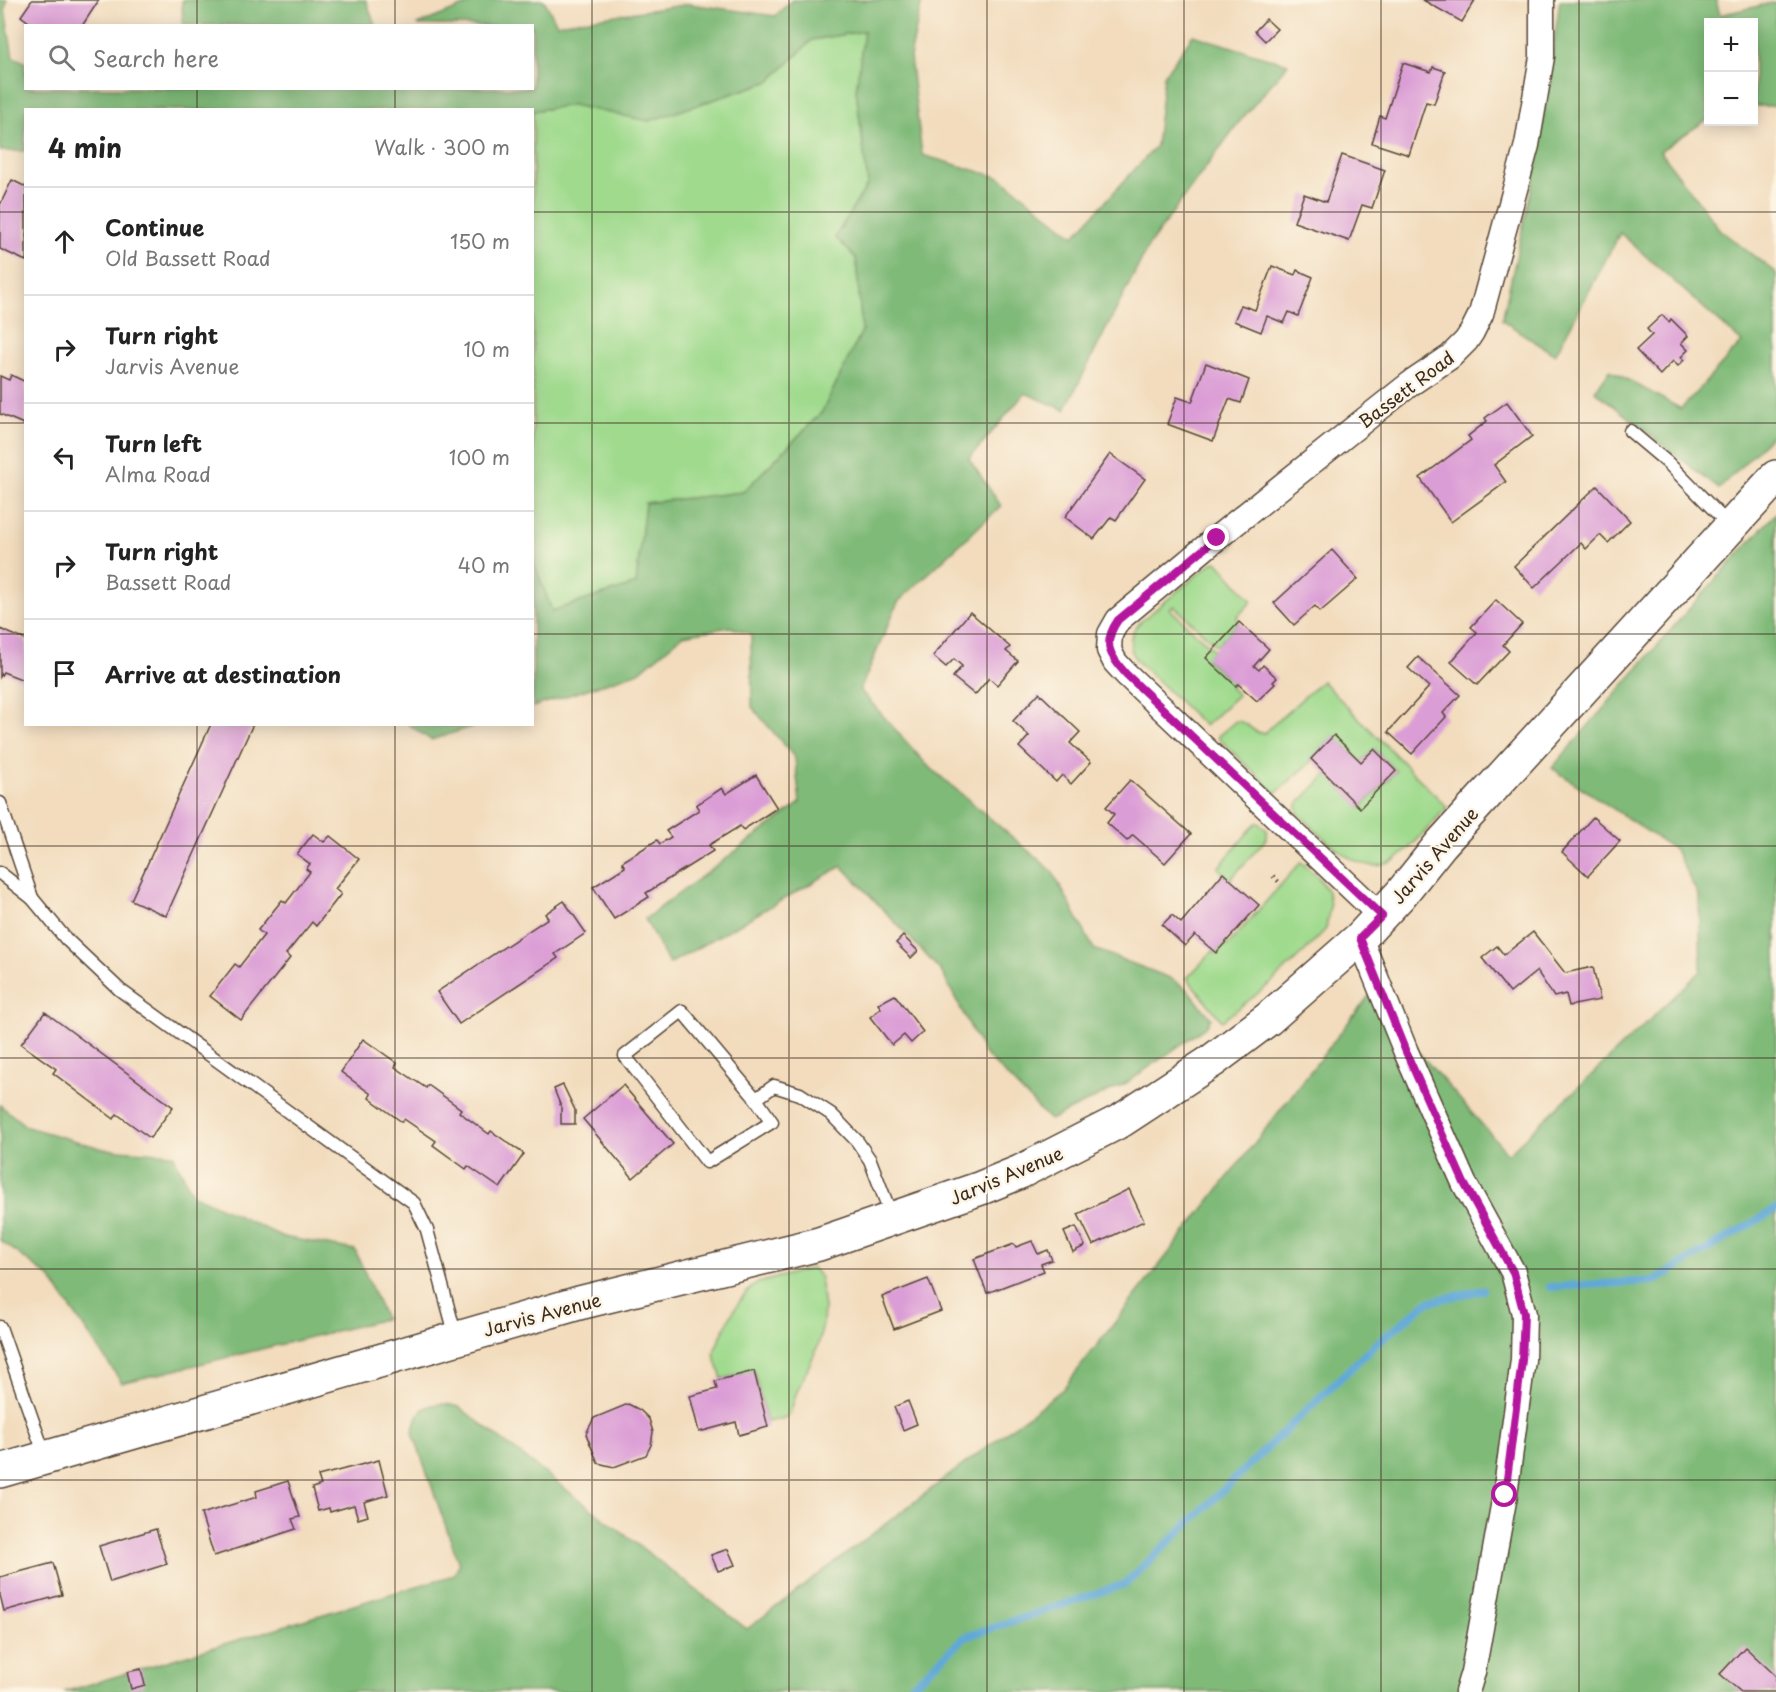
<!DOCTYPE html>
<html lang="en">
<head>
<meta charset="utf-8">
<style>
  :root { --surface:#fff; --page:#f6f6f6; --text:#222; --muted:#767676; --line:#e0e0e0 }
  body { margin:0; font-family:"Playpen Sans",sans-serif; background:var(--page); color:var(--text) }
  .controls { position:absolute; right:18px; top:18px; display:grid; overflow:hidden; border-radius:0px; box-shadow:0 3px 15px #0003 }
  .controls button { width:54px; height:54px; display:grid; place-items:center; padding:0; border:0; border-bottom:2px solid var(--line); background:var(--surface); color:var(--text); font:30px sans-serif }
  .stop { position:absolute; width:18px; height:18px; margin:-14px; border:4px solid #b5179e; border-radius:50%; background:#fff }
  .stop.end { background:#b5179e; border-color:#fff; box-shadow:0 2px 6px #0008 }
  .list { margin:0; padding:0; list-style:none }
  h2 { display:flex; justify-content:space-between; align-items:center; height:78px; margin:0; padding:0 24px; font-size:26px }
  h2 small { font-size:20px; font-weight:400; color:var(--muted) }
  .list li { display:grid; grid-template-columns:39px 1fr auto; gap:18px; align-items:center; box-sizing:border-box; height:108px; padding:0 24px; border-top:2px solid var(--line) }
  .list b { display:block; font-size:22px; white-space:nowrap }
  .list p { margin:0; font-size:20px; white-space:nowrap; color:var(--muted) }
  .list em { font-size:20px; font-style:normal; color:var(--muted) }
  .icon { flex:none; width:33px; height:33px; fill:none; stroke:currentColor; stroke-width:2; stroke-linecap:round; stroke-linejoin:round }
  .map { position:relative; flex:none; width:1776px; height:1692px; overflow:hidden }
  .search { position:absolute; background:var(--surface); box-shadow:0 3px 15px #0003; left:24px; top:24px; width:510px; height:66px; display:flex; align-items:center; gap:15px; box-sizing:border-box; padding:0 21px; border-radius:0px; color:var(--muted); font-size:22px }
  .panel { position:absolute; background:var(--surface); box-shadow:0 3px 15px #0003; left:24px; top:108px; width:510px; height:618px; border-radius:0px }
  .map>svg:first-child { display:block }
  .green { fill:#9fda8d; stroke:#6d8256; stroke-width:1.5 }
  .forest { fill:#7fba78; stroke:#5d724b; stroke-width:1.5 }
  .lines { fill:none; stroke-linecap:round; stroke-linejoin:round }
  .stream { stroke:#60a9d7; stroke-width:8 }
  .building { fill:#db9dd6 }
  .lane-casing { stroke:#564536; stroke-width:15 }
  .street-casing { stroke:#564536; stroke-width:27 }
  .secondary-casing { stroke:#564536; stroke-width:36 }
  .path { stroke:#564536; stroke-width:4; stroke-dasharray:1.5 4.5; stroke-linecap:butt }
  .lane { stroke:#fff; stroke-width:12 }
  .street { stroke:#fff; stroke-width:24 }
  .secondary { stroke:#fff; stroke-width:33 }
  .route { stroke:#b5179e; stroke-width:8 }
  .grid { fill:none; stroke:#3b2a1e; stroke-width:1.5; stroke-opacity:0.55 }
  .labels { text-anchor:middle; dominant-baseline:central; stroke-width:5; stroke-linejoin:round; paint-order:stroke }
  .street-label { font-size:18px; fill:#3b2a1e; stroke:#fcf5e5 }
</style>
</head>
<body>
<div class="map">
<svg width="1776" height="1692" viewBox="0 0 1776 1692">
  <rect width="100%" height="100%" fill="#fcf5e5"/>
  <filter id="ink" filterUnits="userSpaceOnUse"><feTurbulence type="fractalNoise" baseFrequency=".0167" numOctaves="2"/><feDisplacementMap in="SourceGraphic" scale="12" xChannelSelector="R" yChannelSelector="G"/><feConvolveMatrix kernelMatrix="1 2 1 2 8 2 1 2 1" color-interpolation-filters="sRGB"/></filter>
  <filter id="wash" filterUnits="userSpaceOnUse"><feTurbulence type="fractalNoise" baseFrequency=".008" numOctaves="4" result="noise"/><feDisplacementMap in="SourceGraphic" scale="24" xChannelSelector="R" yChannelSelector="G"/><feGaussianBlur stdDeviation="1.35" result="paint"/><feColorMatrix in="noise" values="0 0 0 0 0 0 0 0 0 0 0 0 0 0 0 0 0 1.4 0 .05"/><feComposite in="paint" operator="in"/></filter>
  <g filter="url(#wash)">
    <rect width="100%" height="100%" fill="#f2dcbd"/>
    <g class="green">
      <polygon points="865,31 856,90 868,184 835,237 856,258 862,331 822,412 743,492 645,503 636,584 552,611 533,560 533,111 572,105 649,121 770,81 812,40"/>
      <path d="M1217,561L1252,601L1237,617L1239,622L1217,646L1174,606L1170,609L1214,650L1206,659L1233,683L1230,687L1238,695L1205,726L1137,661C1127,648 1129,633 1140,622L1212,563Z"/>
      <path d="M1322,681L1447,807C1433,822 1412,849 1395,860C1359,882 1322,835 1298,813L1297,805L1327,774L1361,808L1396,771L1374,749L1361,762L1334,736L1311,759L1312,761L1276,793L1218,738V736L1236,721C1248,721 1252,734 1264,733Z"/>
      <polygon points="1256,823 1259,823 1267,830 1267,838 1230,880 1218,868"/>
      <polygon points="1301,862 1319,878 1328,892 1330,906 1326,929 1304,952 1270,984 1222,1021 1187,978 1213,951 1216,953 1224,944 1227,946"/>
      <path d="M812,1268L820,1277L824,1308L823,1323L818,1346L796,1394L790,1414L784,1418L767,1422L754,1371L722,1379L714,1354L715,1349C726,1327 736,1297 758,1283Z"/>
    </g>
    <g class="forest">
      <polygon points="0,0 7,0 5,9 13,57 25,62 26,88 532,88 532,26 417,25 479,0 544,0 557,24 689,4 775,16 792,0 922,0 910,57 922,155 1001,178 1074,236 1156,146 1164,75 1193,35 1288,64 1236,126 1149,245 1065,410 1025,393 969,459 1001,506 898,602 860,690 926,764 1052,871 1094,949 1170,978 1188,990 1211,1018 1207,1026 1128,1082 1050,1120 984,1053 941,971 842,866 669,964 645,919 800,803 795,758 752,707 751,634 730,627 683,635 639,672 533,707 533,560 552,611 636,584 645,503 743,492 822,412 862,331 856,258 835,237 868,184 856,90 864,31 812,40 770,81 649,121 572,105 533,111 532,110 26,110 25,151 0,151"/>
      <polygon points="182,0 366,0 375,25 183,25"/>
      <polygon points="1560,0 1716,0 1720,15 1776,2 1776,106 1754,106 1754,22 1708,22 1708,119 1660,151 1720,230 1776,273 1776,431 1719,489 1595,391 1610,370 1681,409 1742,342 1620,233 1555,355 1502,320 1537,163"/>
      <path d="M1776,513V1692H64L454,1575L459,1564L413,1433C415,1404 435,1400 459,1407L747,1629L1063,1389L1369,996L1508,1154L1701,971L1699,897L1675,850L1552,768L1687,611Z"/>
      <polygon points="409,725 478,725 431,740"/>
      <polygon points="0,1105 27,1127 104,1149 173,1154 192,1194 283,1237 355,1250 385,1319 122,1383 50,1278 0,1240"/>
    </g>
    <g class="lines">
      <g class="stream">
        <polyline points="1550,1287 1654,1281 1776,1209"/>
        <polyline points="905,1692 965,1637 1125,1584 1377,1343 1428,1302 1483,1290"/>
      </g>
    </g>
    <g id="blocks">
      <g class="building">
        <polygon points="32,0 99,0 82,26 34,26 21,16"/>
        <polygon points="1423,0 1475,0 1462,22"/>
        <polygon points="1266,19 1277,29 1265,41 1255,31"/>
        <polygon points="1403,63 1431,72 1433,67 1445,71 1434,104 1426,102 1409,155 1372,143 1380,116 1385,118"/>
        <polygon points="1342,155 1385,170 1372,208 1362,205 1349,241 1294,222 1304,194 1326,202"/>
        <polygon points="12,180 26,187 26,261 0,249 0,205"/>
        <polygon points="1272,266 1295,275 1297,270 1313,277 1298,316 1289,312 1284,323 1267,316 1261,332 1234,321 1241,305 1255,310"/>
        <polygon points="1662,315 1669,322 1671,319 1688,336 1681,343 1688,350 1681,357 1684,360 1678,366 1673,361 1660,375 1636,350 1652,335 1647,329"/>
        <polygon points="1206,363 1249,380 1241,403 1229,399 1213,441 1167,424 1177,397 1192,402"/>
        <polygon points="11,375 26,382 26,425 0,414 0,376 9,380"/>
        <polygon points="1507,402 1532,436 1494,465 1506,482 1451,522 1420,478 1471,440 1468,436 1487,421 1485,418"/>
        <polygon points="1110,454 1145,479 1116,520 1111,517 1094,539 1065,517"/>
        <polygon points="1597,486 1630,521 1608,543 1600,535 1586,549 1581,543 1534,588 1514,566"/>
        <polygon points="1332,550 1358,579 1320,612 1315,606 1294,625 1274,603"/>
        <polygon points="1496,600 1522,624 1503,645 1509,651 1477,685 1451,662 1477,632 1471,627"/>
        <polygon points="970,612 1010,647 1006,651 1018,661 997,685 989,678 975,695 953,677 962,666 954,659 946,667 933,656"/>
        <polygon points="1239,622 1269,649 1254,666 1259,670 1263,665 1277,678 1273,682 1275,684 1257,701 1238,684 1236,686 1206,658"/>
        <polygon points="0,629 26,640 26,681 3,672 0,677"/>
        <polygon points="1418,657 1460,695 1443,713 1446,717 1412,754 1388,732 1429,687 1408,668"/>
        <polygon points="1039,693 1080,732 1070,743 1091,762 1071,784 1062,775 1056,782 1019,747 1029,736 1013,721"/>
        <polygon points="211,724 253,724 166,916 131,900"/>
        <polygon points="1334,735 1361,762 1374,749 1396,771 1360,808 1311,759"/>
        <polygon points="756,775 777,808 743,830 740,826 709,845 713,851 646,893 649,897 614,919 593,887 625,867 622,862 657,840 660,844 671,837 666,831 699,810 696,805 722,788 726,794"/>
        <polygon points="1130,780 1191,834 1165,863 1133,835 1127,841 1107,823 1114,814 1106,807"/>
        <polygon points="1593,817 1620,841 1588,876 1562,852"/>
        <polygon points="313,834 324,842 330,836 359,859 335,889 341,894 316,926 312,922 286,954 290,958 241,1020 210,996 235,964 239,967 264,935 258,930 282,900 286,903 310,872 306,869 310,864 297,854"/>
        <polygon points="1223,873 1259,905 1216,953 1195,935 1185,946 1162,925 1172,915 1181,923"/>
        <polygon points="564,901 586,933 555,954 558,958 459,1024 437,992 548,918 545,914"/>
        <polygon points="1533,932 1565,973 1593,967 1600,1000 1569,1006 1566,994 1554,997 1537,971 1510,993 1482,958 1497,946 1504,955"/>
        <polygon points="903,936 918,951 911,958 896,943"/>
        <polygon points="895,995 923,1032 911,1043 904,1035 892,1045 870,1017 881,1008 878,1004"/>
        <polygon points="45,1012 173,1107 150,1138 117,1114 114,1119 53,1073 56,1069 21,1044"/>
        <polygon points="363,1039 397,1063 395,1067 426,1088 428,1085 461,1109 459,1112 489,1134 491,1131 524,1154 500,1188 468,1166 466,1169 433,1145 436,1141 404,1119 402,1122 369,1098 371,1094 341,1072"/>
        <polygon points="563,1085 575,1110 575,1124 561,1124 561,1107 554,1089"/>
        <polygon points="623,1085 673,1144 633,1178 583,1119"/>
        <polygon points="1129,1189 1144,1221 1093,1245 1078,1214"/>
        <polygon points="1076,1227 1085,1246 1073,1252 1064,1232"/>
        <polygon points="1032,1241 1038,1254 1048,1250 1052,1260 1041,1264 1044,1271 987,1293 974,1259 1014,1244 1016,1247"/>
        <polygon points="928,1279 941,1311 894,1329 882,1297"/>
        <polygon points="754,1371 768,1427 739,1435 736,1422 699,1432 690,1396 717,1389 715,1381"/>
        <polygon points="908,1401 917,1424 903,1430 894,1407"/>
        <polygon points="628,1404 640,1410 649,1419 653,1432 651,1445 646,1455 614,1467 598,1463 586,1434 594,1418"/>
        <polygon points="379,1460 388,1495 364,1502 368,1516 358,1519 354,1505 330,1512 329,1508 318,1511 312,1488 321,1485 318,1476"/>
        <polygon points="288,1481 300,1517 292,1519 296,1529 214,1556 201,1514 257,1497 256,1491"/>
        <polygon points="156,1529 167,1564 110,1582 99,1546"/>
        <polygon points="728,1549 735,1565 718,1571 711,1555"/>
        <polygon points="53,1563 62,1595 4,1611 0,1595 0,1577"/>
        <polygon points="1745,1647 1776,1676 1776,1692 1741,1692 1720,1674"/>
        <polygon points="141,1669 145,1685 131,1689 127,1672"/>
      </g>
    </g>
  </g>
  <g filter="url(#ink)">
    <use href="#blocks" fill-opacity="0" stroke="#564536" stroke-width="1.5"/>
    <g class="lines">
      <g class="lane-casing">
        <g id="lane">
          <polyline points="1630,431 1668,463 1730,526"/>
          <polyline points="0,803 32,898 0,873"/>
          <polyline points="32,898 66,939 120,990 414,1203 427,1230 456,1337"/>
          <polyline points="756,1099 682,1011 625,1056 707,1162 772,1122 756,1099 774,1086 800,1094 831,1114 857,1141 870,1160 892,1217"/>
          <polyline points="0,1327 45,1456"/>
        </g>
      </g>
      <g class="street-casing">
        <g id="street">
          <polyline points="1381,916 1126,674 1115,662 1109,650 1110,634 1118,620 1213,541 1362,422 1410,384 1450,357 1466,341 1472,332 1481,314 1527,145 1542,57 1542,0"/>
          <polyline points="1360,938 1406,1052 1464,1183 1513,1272 1524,1314 1523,1360 1505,1495 1473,1672 1467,1692"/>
        </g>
      </g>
      <g class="secondary-casing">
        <polyline id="secondary" points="0,1471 579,1303 819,1244 981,1188 1020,1172 1122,1120 1212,1061 1268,1019 1360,938 1400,895 1441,844 1776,477"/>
      </g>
      <polyline class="path" points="1273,876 1279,882"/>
      <use href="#lane" class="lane"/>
      <use href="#street" class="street"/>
      <use href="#secondary" class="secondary"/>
    </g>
  </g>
  <g class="lines" filter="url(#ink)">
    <path class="route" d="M1217,538L1118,620C1102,643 1109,655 1126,674L1382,916L1360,938L1406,1052L1464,1183L1513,1272L1524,1314L1522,1360L1505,1495"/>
  </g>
  <path class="grid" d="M197,0V26M395,0V26M592,0V1692M789,0V1692M987,0V1692M1184,0V1692M1381,0V1692M1579,0V1692M197,88V110M395,88V110M0,212H26M532,212H1776M0,423H26M532,423H1776M0,634H26M532,634H1776M197,724V1692M395,724V1692M0,846H1776M0,1058H1776M0,1269H1776M0,1480H1776"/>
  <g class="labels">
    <g class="street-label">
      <text transform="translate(1406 389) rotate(-37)">Bassett Road</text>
      <text transform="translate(1434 855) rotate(-49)">Jarvis Avenue</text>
      <text transform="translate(1006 1175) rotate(-23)">Jarvis Avenue</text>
      <text transform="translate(542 1314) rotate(-15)">Jarvis Avenue</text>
    </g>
  </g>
</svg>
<div class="controls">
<button>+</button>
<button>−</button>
</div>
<div class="stop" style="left:1505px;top:1495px"></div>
<div class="stop end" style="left:1217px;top:538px"></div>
<div class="search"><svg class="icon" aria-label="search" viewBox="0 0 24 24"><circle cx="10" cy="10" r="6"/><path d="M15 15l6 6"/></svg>Search here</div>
<section class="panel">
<h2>4 min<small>Walk · 300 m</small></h2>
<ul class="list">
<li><svg class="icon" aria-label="ahead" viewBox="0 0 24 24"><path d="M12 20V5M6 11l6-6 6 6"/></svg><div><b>Continue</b><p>Old Bassett Road</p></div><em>150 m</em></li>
<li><svg class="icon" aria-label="right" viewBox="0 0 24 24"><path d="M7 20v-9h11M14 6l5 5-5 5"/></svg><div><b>Turn right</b><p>Jarvis Avenue</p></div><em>10 m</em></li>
<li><svg class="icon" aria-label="left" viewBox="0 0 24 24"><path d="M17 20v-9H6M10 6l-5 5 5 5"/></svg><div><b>Turn left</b><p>Alma Road</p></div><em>100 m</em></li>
<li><svg class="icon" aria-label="right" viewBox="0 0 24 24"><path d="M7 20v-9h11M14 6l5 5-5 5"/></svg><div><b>Turn right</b><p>Bassett Road</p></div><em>40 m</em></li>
<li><svg class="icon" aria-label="arrive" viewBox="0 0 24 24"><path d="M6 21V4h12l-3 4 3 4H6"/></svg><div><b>Arrive at destination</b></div></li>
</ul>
</section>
</div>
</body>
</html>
